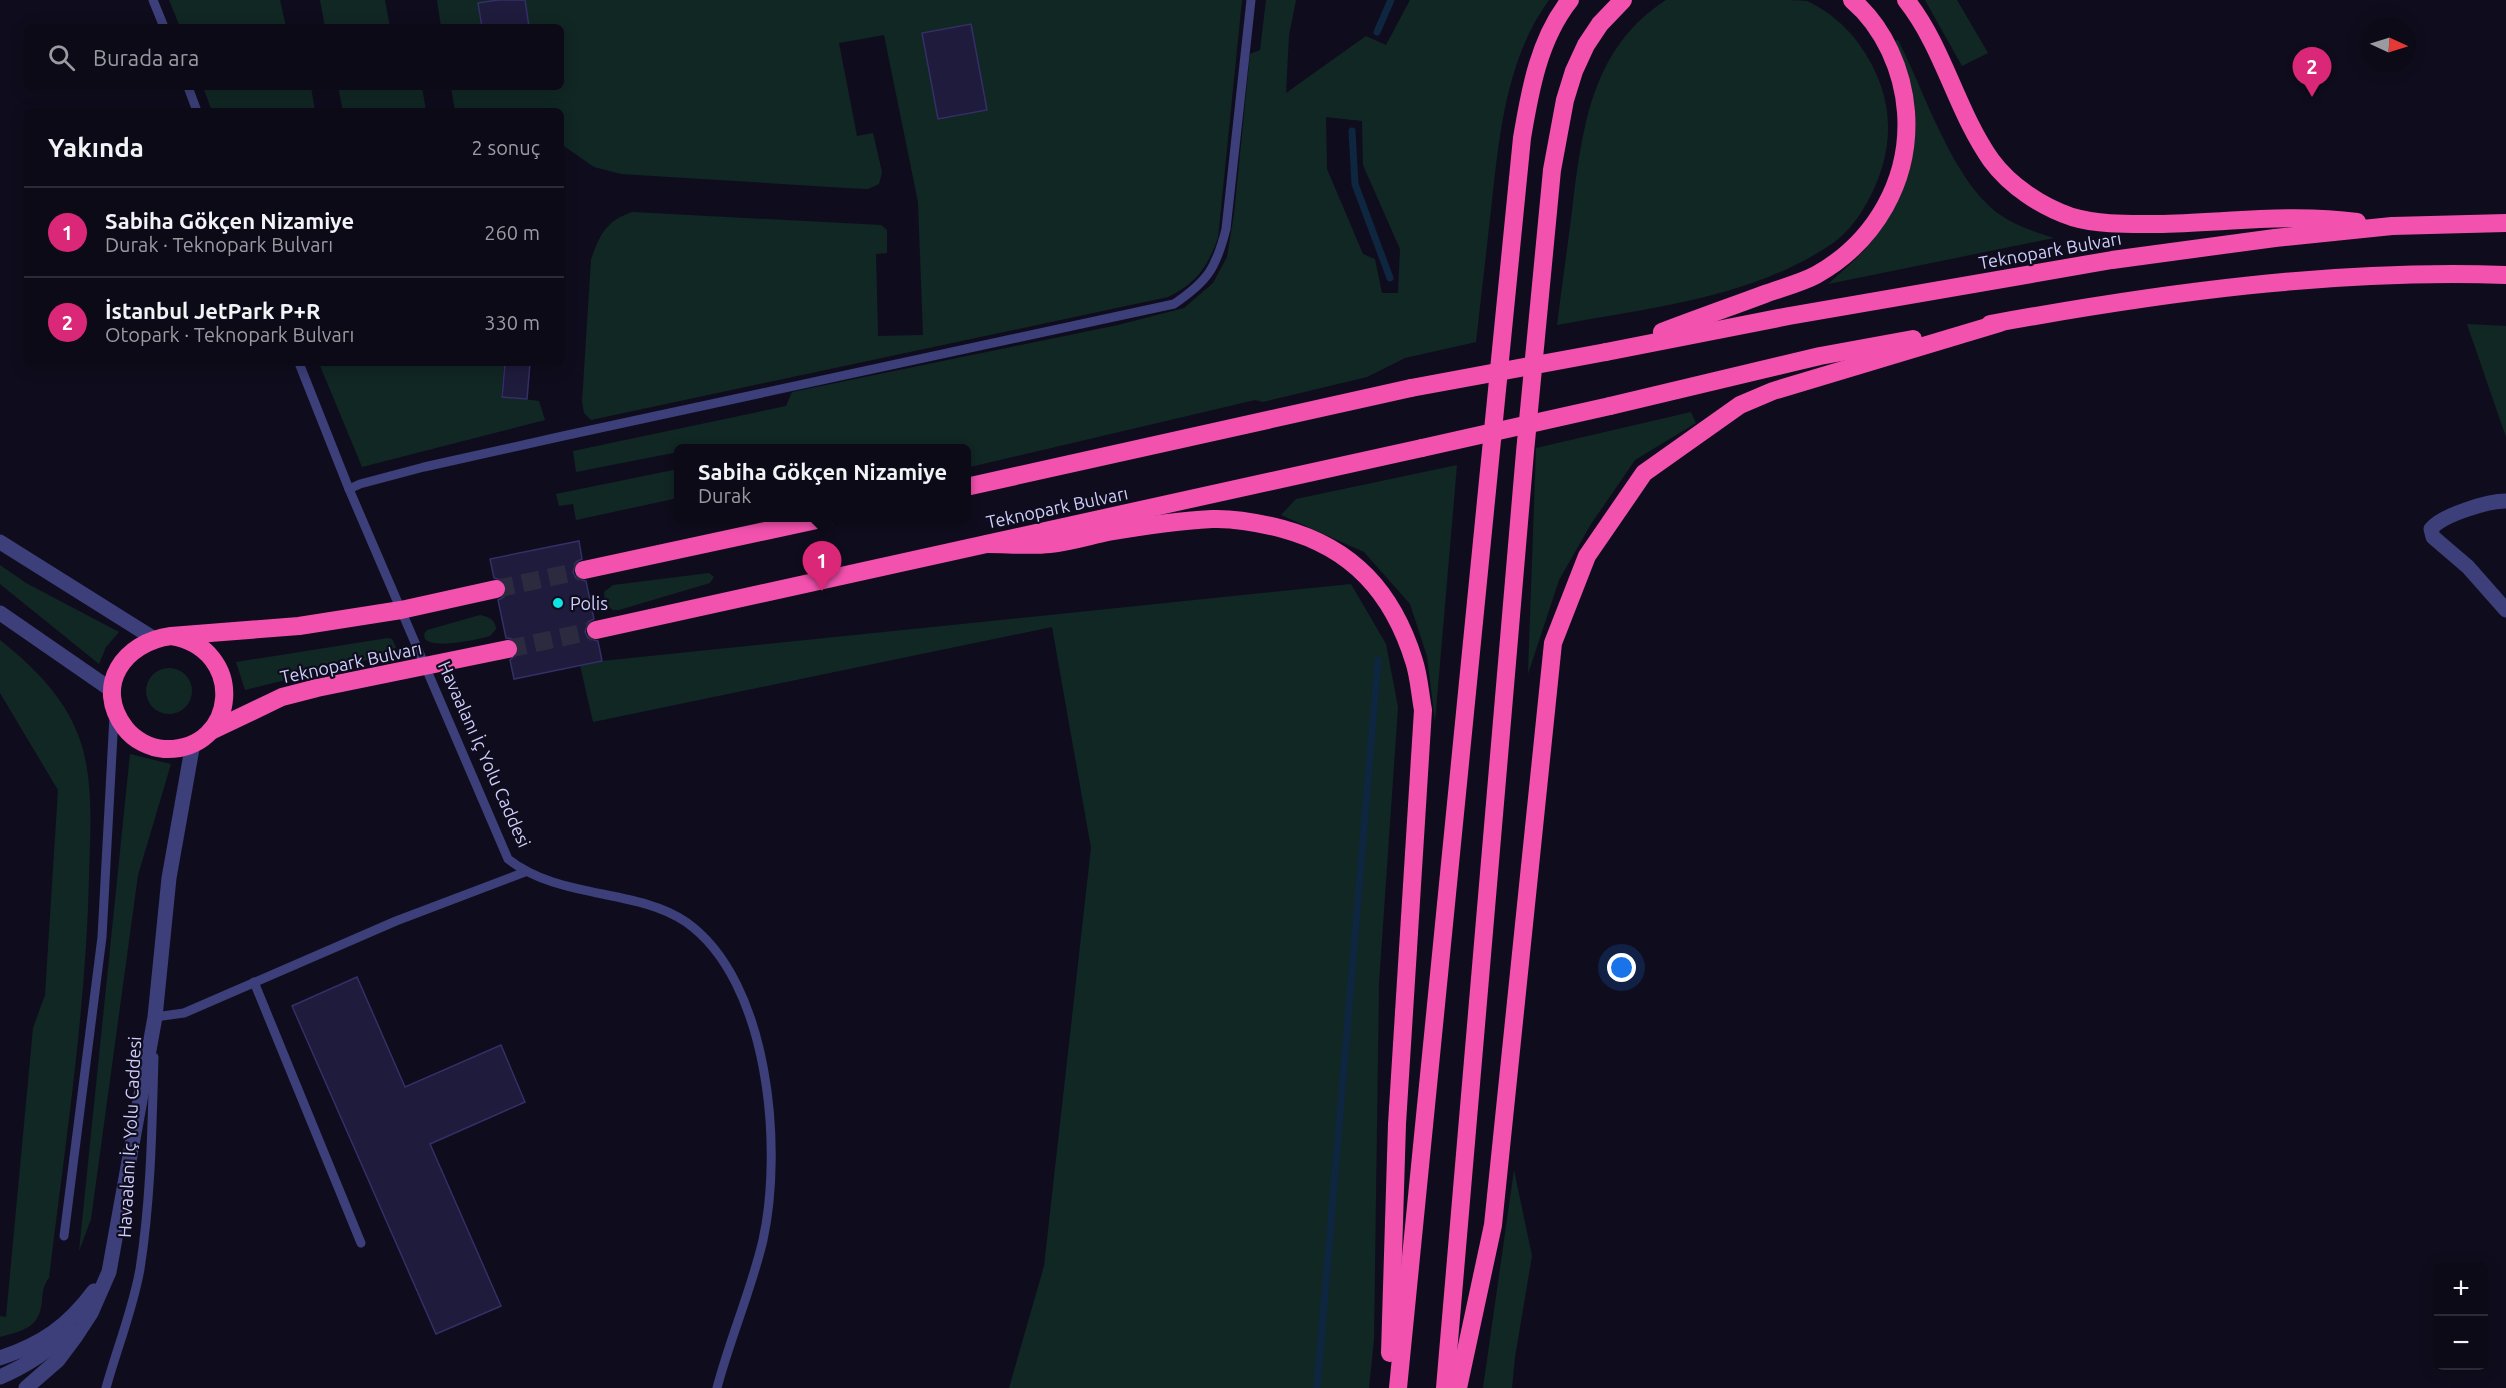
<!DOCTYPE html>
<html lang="tr">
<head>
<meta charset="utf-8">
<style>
  :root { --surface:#0b0a16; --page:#14131f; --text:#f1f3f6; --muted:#9a9aa1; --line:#2b2b35; --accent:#db2777 }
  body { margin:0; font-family:Ubuntu,sans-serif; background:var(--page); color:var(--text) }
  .controls { position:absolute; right:18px; bottom:18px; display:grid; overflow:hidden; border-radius:9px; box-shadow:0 3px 15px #0003 }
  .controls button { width:54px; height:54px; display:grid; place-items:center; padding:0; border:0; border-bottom:2px solid var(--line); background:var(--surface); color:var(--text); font:30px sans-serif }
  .compass { position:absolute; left:2362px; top:18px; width:54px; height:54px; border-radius:50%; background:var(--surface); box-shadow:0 3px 15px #0003; rotate:94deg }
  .you { position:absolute; left:1622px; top:968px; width:21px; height:21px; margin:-15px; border:4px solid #fff; border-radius:50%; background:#1a73e8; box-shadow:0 0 0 9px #1a73e833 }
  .badge { display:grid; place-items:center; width:39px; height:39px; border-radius:50%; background:var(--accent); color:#fff; font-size:20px; font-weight:700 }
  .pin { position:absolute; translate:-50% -50px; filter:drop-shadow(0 2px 3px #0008) }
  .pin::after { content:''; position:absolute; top:32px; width:21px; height:18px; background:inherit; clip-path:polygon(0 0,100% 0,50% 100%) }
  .popup { position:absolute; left:674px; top:444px; width:297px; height:78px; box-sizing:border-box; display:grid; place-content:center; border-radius:9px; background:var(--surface); filter:drop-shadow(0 2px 4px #0005); font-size:20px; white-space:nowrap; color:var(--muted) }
  .popup b { font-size:22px; color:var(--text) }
  .popup::after { content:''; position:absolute; left:50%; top:100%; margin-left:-12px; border:12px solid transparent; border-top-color:var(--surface) }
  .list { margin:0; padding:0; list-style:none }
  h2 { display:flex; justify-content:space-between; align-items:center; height:78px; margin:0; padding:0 24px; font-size:26px }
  h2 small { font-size:20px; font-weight:400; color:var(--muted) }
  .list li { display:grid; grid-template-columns:39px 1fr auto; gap:18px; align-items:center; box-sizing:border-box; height:90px; padding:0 24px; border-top:2px solid var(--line) }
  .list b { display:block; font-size:22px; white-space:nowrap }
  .list p { margin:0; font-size:20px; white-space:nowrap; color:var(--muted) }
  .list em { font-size:20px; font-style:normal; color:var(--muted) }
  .icon { flex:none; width:33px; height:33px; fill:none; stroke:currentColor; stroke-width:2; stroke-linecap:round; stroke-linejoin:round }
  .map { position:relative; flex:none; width:2506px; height:1388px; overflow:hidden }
  .search { position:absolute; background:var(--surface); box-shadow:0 3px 15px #0003; left:24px; top:24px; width:540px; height:66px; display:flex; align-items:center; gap:15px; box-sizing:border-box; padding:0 21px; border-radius:9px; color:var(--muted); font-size:22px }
  .panel { position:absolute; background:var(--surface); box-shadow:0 3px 15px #0003; left:24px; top:108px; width:540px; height:258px; border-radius:9px }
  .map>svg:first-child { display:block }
  .green { fill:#112724; fill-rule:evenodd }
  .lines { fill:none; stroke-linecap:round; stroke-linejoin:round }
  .stream { stroke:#0f2640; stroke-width:7 }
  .building { fill:#1e1b3d; stroke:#342f67; stroke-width:1.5 }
  .highway-tunnel { stroke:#2c2a3e; stroke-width:18; stroke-dasharray:18 9; stroke-linecap:butt }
  .lane { stroke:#3c3f79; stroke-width:9 }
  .street { stroke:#3c3f79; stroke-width:15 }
  .highway { stroke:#f251ae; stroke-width:18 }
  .highway-bridge { stroke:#f251ae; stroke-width:18 }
  .poi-dot { fill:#10e3e4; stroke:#0f0d1d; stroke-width:2 }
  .labels { text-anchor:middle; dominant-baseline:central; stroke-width:4.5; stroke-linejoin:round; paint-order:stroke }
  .street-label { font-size:18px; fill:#cecdfb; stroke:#0f0d1d }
  .poi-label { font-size:18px; fill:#cecdfb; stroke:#0f0d1d; text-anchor:start }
</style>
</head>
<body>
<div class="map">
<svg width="2506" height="1388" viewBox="0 0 2506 1388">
  <rect width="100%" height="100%" fill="#0f0d1d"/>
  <g class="green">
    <polygon points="169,0 280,0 286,27 180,27"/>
    <polygon points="320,0 385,0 390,27 325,27"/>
    <path d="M437,0H1242L1218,238C1207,267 1197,283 1168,297L591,420L584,413L582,402L591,260C600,234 606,221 632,212L881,225L887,230V253L876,254L878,336L923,335L918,202L884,35L839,43L857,136L873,133L882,172L879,184L868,189L847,188L621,174L594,167L561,144V111H455L451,87H561V27H441Z"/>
    <path d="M1266,0H1296L1289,35L1286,93L1366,36L1386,45L1410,0H1549C1505,60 1499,139 1491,210C1486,254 1481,298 1476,342L1405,358L1367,377L1263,402L1255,400L966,468V448H678V452L576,472L573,451L786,406L792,392L1118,325L1184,308L1213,283L1227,257L1234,214L1250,54L1260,50ZM1326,117L1362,121L1363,165L1400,249L1398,293H1382L1375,259L1363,254L1327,169Z"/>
    <path d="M1666,0C1701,0 1736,0 1771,0C1782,0 1797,0 1807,1C1827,10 1846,26 1859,44C1894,93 1897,144 1870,197C1861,214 1849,232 1833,243C1753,298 1650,308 1557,325C1562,285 1568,244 1573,203C1583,124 1593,47 1666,0Z"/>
    <polygon points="1925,0 1957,0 1988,53 1962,66"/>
    <path d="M1898,40C1925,92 1952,180 1999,214C2016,226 2035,232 2054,238L1828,284C1847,267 1868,250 1881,228C1896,204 1918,148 1915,120C1911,94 1900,66 1893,41Z"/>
    <polygon points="203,87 311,87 315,111 212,111"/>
    <polygon points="338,87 422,87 426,111 343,111"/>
    <polygon points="2467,324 2506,326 2506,437"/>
    <polygon points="319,363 504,363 501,396 539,401 545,420 362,467"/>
    <polygon points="1691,412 1696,423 1635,460 1591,524 1559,580 1528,674 1536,448"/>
    <polygon points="1457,465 1435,722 1427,656 1410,604 1364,552 1281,515 1296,499"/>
    <polygon points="678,469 678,498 576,520 573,504 559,506 556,494"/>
    <polygon points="0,565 26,583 119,632 106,647 99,664 0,584"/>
    <polygon points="709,573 714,577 710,583 619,610 613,610 605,604 604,592 613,585"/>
    <polygon points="1351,584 1386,644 1398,707 1379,983 1374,1339 1369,1388 1009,1388 1044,1266 1091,848 1052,627 593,722 580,665 602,661"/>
    <path d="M480,615C489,617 495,619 496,629L490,636C476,640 434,649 425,639L424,634L427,630Z"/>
    <polygon points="388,638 392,639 396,647 391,654 245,690 236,662"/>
    <path d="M0,640C36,669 68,700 82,746C94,788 90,833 89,877C86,1011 65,1145 49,1278C43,1285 43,1291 42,1300C40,1328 24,1330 0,1337V1316L6,1317L33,1028L45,995L58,790L0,693Z"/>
    <circle cx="169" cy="691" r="23"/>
    <polygon points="130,754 171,764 138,875 91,1219 79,1251"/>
    <polygon points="1514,1170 1532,1256 1515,1357 1512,1388 1483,1388"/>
  </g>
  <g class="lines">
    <g class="stream">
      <polyline points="1377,32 1391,0"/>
      <polyline points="1352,131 1355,184 1390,278"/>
      <polyline points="1317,1388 1378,660"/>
    </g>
  </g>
  <g class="building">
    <polygon points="498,0 525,0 529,27 482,27 478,3"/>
    <polygon points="971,24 987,110 938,119 922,33"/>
    <polygon points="505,363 530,363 527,399 502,397"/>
    <polygon points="579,541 582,559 576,562 573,572 576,578 586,581 594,619 588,622 585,632 588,638 598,641 602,661 514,679 510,660 518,653 519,646 512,639 506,638 498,600 504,597 507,587 504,581 494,578 490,559"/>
    <polygon points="357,977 405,1087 501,1045 525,1102 430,1144 501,1306 436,1334 292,1006"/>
  </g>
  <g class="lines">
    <g class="highway-tunnel">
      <polyline points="496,589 584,570"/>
      <polyline points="508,649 596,630"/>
    </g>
    <g class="lane">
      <polyline points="153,0 164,27"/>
      <polyline points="188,87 197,111"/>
      <path d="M299,363L349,489L508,859C560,900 636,888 686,922C770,981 783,1149 763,1240C751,1291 730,1338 717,1388"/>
      <path d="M349,489L360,484L424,467L563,436L1174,304C1208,281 1216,268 1226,229L1251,0"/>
      <polyline points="254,982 361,1243"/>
      <polyline points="155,1022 155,1017 184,1013 396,921 525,872"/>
      <polyline points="64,1236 102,937 114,716"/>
      <path d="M106,1388C117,1348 133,1309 140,1269C151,1199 152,1127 154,1057"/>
    </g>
    <g class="street">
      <path d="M2506,501C2488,501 2442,515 2431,529L2433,537L2468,567L2506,610"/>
      <polyline points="0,542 153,638"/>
      <polyline points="0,613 113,691"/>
      <path d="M0,1358C42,1344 68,1326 94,1291"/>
      <path d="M0,1377C26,1366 51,1349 71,1330"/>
      <polyline points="26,1388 58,1360 76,1336 91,1313 109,1272 155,1017 169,878 193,743"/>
    </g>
    <g class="highway">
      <path d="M1906,0C1944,48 1956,110 1991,160C2010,186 2042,207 2072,217C2099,225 2129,224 2157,224C2223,223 2291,213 2357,222"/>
      <path d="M1990,324C2160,293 2332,269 2506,275"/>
      <path d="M1662,332C1696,319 1730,307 1765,294C1781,288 1801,283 1816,275C1875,242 1911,180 1906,112C1903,71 1884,27 1852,0"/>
      <polyline points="1606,352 1789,316 2112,260 2275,238 2392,226 2506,223"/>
      <polyline points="1610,406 1820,356 1913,339"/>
      <polyline points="966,487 1411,388"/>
      <path d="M987,544C1008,544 1030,546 1050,544C1070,542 1089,536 1108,532C1142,526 1177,521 1212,519C1236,518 1260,523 1283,529C1353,548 1393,593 1414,661C1419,676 1420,694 1423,710L1397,1124L1390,1353"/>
      <polyline points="584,570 826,518"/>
      <polyline points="596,630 1422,448"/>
      <path d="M171,636C247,648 239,752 164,749C150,748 134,740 125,728C93,686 124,642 171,636L299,626L401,610L496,589"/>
      <polyline points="211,731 282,697 317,688 508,649"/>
      <path d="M1398,1388L1522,138C1530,90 1539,39 1570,0"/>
      <polyline points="1445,1388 1525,452 1552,170 1565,100 1574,71 1586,45 1600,24 1623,0"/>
      <polyline points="1458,1388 1493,1225 1553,643 1587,556 1644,473 1740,405 1773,391 2000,323"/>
    </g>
    <g class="highway-bridge">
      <polyline points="1411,388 1606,352"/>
      <polyline points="1422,448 1610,406"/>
    </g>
  </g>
  <circle class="poi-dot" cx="558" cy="603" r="6"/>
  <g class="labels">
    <g class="street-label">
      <text transform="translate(2050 250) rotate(-10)">Teknopark Bulvarı</text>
      <text transform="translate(1057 507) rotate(-12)">Teknopark Bulvarı</text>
      <text transform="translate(351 662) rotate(-12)">Teknopark Bulvarı</text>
      <text transform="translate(485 754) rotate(66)">Havaalanı İç Yolu Caddesi</text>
      <text transform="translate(129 1137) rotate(-87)">Havaalanı İç Yolu Caddesi</text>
    </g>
    <g class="poi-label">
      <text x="570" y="603">Polis</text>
    </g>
  </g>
</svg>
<div class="controls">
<button>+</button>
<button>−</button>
</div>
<svg class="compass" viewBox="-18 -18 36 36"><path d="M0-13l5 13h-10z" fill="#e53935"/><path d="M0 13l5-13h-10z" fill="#9a9aa1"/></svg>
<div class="you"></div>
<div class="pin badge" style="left:822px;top:591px">1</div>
<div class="popup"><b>Sabiha Gökçen Nizamiye</b>Durak</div>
<div class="pin badge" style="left:2312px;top:97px">2</div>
<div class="search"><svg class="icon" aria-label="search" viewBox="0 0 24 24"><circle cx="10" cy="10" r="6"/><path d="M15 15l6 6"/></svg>Burada ara</div>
<section class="panel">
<h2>Yakında<small>2 sonuç</small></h2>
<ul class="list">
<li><span class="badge">1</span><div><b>Sabiha Gökçen Nizamiye</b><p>Durak · Teknopark Bulvarı</p></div><em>260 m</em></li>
<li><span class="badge">2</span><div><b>İstanbul JetPark P+R</b><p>Otopark · Teknopark Bulvarı</p></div><em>330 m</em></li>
</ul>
</section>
</div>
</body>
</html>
